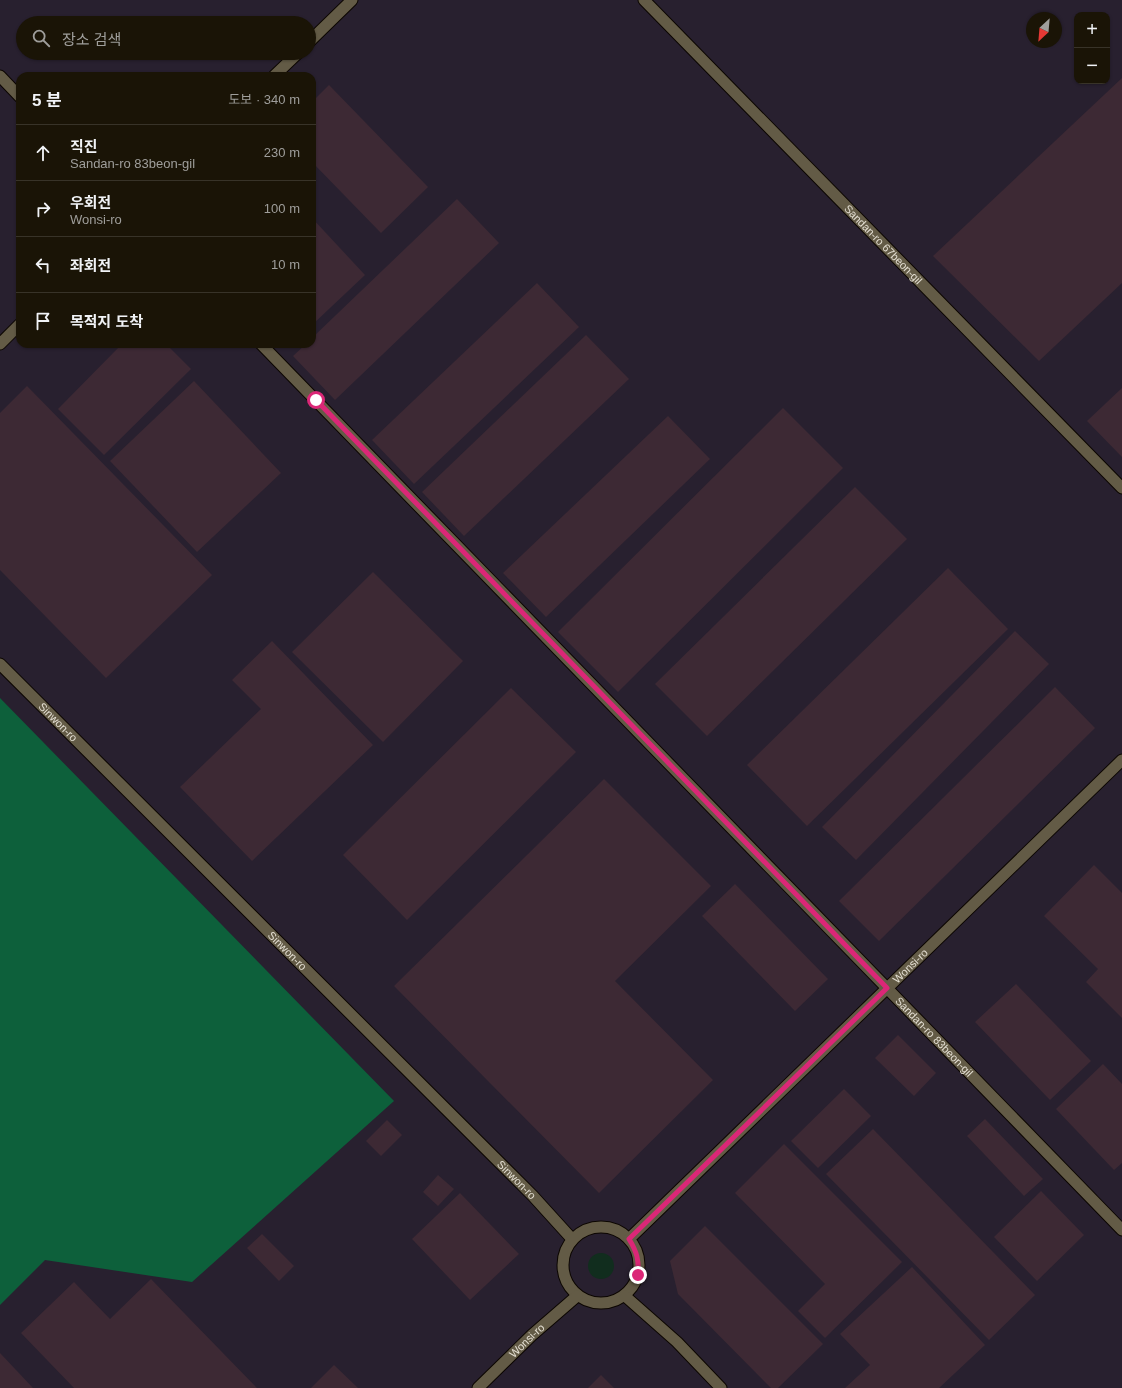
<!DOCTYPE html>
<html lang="ko">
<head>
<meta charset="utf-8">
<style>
  :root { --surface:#1a1406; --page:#272114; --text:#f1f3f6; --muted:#9f9e9b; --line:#383328 }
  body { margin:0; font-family:Arial,"Noto Sans KR",sans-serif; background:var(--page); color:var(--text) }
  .controls { position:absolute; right:12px; top:12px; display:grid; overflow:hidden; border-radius:8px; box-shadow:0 1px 3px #0004 }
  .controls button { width:36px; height:36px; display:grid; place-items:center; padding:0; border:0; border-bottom:1px solid var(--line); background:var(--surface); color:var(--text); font:20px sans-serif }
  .compass { position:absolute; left:1026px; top:12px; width:36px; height:36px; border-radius:50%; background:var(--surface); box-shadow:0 1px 3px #0004; rotate:206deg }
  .stop { position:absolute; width:12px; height:12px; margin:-9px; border:3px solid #db2777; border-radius:50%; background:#fff }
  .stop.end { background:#db2777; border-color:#fff; box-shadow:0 1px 4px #0008 }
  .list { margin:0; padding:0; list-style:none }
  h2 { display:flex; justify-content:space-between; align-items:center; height:52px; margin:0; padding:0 16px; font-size:17px }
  h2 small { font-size:13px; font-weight:400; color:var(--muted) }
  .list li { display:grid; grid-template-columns:26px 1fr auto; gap:12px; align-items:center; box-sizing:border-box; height:56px; padding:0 16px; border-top:1px solid var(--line) }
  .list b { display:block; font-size:15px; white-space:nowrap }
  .list p { margin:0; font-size:13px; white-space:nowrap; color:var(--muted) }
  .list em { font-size:13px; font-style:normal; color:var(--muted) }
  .icon { flex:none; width:22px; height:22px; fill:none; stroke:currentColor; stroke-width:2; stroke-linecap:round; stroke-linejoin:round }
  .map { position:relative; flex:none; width:1122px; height:1388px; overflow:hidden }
  .search { position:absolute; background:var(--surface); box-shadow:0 1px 3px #0004; left:16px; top:16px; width:300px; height:44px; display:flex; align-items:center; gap:10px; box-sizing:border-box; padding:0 14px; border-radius:22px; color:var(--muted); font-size:15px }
  .panel { position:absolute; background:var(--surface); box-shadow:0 1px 3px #0004; left:16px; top:72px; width:300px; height:276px; border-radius:12px }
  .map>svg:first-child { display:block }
  .industrial { fill:#28202f; fill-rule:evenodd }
  .green { fill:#112d1e }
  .forest { fill:#0d603b }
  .building { fill:#3d2934 }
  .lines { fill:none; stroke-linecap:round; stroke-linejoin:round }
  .minor-casing { stroke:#0c0600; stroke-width:13 }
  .tertiary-casing { stroke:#0c0600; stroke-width:13 }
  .minor { stroke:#635b46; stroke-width:11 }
  .tertiary { stroke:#635b46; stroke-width:11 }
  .route { stroke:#db2777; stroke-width:5 }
  .labels { text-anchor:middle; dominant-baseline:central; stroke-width:3.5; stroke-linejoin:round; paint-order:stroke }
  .street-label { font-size:11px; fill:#e4dfd3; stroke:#090702 }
</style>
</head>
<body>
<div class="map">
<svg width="1122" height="1388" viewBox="0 0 1122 1388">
  <rect width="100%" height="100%" fill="#231b08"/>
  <path class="industrial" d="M0,0H1122V1388H0ZM1077,15H1107V81H1077ZM1032,18H1056V42H1032ZM23,23H309V53H23ZM20,76H312V344H20Z"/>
  <circle class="green" cx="601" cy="1266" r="13"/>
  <polygon class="forest" points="0,698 394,1101 192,1282 45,1260 0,1305"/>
  <g class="building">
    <polygon points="1122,78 1122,283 1039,361 933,256"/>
    <polygon points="329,85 428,187 381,233 312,162 312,102"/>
    <polygon points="457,199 499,243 335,400 293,356 306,344 312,344 312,338"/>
    <polygon points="312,218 365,275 312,325"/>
    <polygon points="537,283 579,327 414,484 372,440"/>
    <polygon points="586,335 629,379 464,536 422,492"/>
    <polygon points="122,344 166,344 191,369 104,455 58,409"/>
    <polygon points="194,381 281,473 197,552 110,461"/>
    <polygon points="27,386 212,575 106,678 0,570 0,413"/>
    <polygon points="1122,388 1122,457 1087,421"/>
    <polygon points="783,408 843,468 618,692 558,632"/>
    <polygon points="668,416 710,459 546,617 503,573"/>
    <polygon points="855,487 907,539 707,736 655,684"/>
    <polygon points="948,568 1008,629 807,826 747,765"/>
    <polygon points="373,572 463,661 383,742 292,652"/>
    <polygon points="1015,631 1049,664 856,860 822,827"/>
    <polygon points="272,641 373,745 252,861 180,787 261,709 232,680"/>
    <polygon points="1055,687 1095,728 879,941 839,901"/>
    <polygon points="511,688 576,752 407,920 343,855"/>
    <polygon points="604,779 711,886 615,981 713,1080 599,1193 394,986"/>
    <polygon points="1094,865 1122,893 1122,1018 1086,982 1098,969 1044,916"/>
    <polygon points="735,884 828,979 795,1011 702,916"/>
    <polygon points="1016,984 1091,1061 1050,1100 975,1022"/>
    <polygon points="898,1035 936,1073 914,1096 875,1058"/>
    <polygon points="1103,1064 1122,1084 1122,1163 1114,1170 1056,1109"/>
    <polygon points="844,1089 871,1116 818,1168 791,1141"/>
    <polygon points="985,1119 1043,1179 1024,1196 967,1136"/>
    <polygon points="387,1120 402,1135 381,1156 366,1141"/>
    <polygon points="873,1129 1035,1295 989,1340 826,1174"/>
    <polygon points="784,1144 902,1262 825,1338 798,1311 825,1284 735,1193"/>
    <polygon points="438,1175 454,1189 438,1206 423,1192"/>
    <polygon points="1041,1191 1084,1235 1037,1281 994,1237"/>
    <polygon points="460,1193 519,1254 470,1300 412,1239"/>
    <polygon points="705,1226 823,1344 778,1388 771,1388 678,1294 670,1261"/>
    <polygon points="262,1234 294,1266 279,1281 247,1248"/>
    <polygon points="912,1267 985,1345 939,1388 845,1388 870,1365 840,1334"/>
    <polygon points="151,1279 257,1388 74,1388 21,1333 74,1282 110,1319"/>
    <polygon points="0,1353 33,1388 0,1388"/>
    <polygon points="334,1365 358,1388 311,1388"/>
    <polygon points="601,1375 614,1388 588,1388"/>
  </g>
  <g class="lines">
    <g class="minor-casing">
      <g id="minor">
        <path id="s1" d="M644,0L1122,488"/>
        <polyline points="309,42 352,0"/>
        <polyline points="0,76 20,97"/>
        <polyline points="274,76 298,53"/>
        <polyline points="0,344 20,324"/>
        <path id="s2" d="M261,344L1122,1230"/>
      </g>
    </g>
    <g class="tertiary-casing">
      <g id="tertiary">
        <path id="s3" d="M0,664L533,1196L572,1239"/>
        <circle cx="601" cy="1265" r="38"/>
        <path id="s4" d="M629,1239L1122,760"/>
        <polyline points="625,1296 677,1342 721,1388"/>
        <path id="s5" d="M478,1388L532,1335L577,1296"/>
      </g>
    </g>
    <use href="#minor" class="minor"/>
    <use href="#tertiary" class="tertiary"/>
  </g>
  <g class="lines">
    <path class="route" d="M316,400L887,988L629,1239C637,1252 639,1260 638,1275"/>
  </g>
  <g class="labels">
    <g class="street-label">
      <text stroke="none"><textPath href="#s1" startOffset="342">Sandan-ro 67beon-gil</textPath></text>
      <text stroke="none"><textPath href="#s3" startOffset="82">Sinwon-ro</textPath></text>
      <text stroke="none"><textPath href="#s3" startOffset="406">Sinwon-ro</textPath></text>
      <text stroke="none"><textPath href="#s4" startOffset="392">Wonsi-ro</textPath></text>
      <text stroke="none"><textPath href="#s2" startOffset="966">Sandan-ro 83beon-gil</textPath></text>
      <text stroke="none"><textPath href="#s3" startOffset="730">Sinwon-ro</textPath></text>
      <text stroke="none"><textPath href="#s5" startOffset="68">Wonsi-ro</textPath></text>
    </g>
  </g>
</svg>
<div class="controls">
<button>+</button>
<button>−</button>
</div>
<svg class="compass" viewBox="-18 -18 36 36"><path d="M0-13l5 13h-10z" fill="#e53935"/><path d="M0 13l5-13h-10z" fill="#9f9e9b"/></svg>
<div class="stop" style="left:316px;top:400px"></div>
<div class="stop end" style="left:638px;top:1275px"></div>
<div class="search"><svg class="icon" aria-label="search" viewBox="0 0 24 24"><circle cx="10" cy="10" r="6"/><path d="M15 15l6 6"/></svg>장소 검색</div>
<section class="panel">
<h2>5 분<small>도보 · 340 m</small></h2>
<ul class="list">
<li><svg class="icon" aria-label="ahead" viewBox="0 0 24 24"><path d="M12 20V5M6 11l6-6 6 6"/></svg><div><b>직진</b><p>Sandan-ro 83beon-gil</p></div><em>230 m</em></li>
<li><svg class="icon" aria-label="right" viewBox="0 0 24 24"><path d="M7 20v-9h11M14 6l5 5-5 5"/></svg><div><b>우회전</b><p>Wonsi-ro</p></div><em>100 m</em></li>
<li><svg class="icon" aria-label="left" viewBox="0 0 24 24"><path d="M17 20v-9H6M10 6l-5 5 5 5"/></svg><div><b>좌회전</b></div><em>10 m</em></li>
<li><svg class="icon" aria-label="arrive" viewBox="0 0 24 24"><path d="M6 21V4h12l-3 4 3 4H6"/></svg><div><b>목적지 도착</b></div></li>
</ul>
</section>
</div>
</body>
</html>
